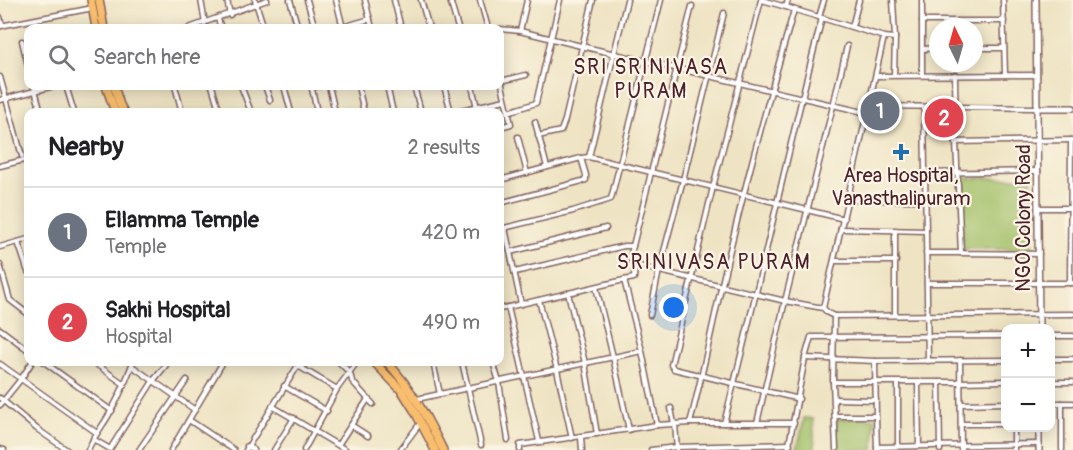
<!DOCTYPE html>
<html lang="en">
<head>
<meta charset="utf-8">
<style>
  :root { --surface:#fff; --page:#f2f2f2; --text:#202124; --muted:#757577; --line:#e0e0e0; --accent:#0b8043 }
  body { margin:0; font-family:Pangolin,sans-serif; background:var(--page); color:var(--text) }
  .controls { position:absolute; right:18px; bottom:18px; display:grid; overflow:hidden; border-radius:12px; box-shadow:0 3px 15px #0003 }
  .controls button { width:54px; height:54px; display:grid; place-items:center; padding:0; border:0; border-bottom:2px solid var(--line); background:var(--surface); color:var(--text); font:30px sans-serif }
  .compass { position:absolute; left:929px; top:18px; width:54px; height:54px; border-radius:50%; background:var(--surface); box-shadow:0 3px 15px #0003; rotate:355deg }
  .you { position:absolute; left:674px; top:308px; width:21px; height:21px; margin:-15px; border:4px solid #fff; border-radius:50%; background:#1a73e8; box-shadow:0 0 0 9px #1a73e833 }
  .badge { display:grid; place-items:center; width:39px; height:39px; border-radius:50%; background:var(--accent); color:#fff; font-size:20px; font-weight:700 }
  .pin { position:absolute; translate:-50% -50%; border:3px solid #fff; box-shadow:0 2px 6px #0006 }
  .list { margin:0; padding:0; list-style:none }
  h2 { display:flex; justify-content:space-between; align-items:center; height:78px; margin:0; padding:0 24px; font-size:26px }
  h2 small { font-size:20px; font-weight:400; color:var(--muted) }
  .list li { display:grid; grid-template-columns:39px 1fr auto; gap:18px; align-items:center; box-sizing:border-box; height:90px; padding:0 24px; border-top:2px solid var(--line) }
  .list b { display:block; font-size:22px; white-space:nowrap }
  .list p { margin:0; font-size:20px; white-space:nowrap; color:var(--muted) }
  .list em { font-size:20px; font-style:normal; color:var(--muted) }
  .icon { flex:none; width:33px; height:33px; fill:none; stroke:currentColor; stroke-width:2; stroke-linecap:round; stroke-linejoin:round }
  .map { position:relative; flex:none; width:1073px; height:450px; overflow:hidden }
  .search { position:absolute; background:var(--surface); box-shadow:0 3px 15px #0003; left:24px; top:24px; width:480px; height:66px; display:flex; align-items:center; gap:15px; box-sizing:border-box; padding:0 21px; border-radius:12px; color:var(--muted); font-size:22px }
  .panel { position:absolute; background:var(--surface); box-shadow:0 3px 15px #0003; left:24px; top:108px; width:480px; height:258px; border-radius:12px }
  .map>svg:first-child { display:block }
  .green { fill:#a1bf67; stroke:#766f49; stroke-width:1.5 }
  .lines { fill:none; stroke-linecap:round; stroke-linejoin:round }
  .minor-casing { stroke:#836460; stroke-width:7 }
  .tertiary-casing { stroke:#836460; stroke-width:8 }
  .primary-casing { stroke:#836460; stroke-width:10 }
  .minor { stroke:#fff; stroke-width:4 }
  .tertiary { stroke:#fff; stroke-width:5 }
  .primary { stroke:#f9be6d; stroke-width:7 }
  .poi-dot { fill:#1f6fb2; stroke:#fcf5e5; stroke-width:2 }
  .labels { text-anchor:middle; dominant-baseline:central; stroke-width:4.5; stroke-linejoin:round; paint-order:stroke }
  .poi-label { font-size:20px; fill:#4a1f2b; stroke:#fcf5e5 }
  .street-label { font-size:20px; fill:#4a1f2b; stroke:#fcf5e5 }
  .neighbourhood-label { font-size:21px; letter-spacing:1.5px; fill:#4a1f2b; stroke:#fcf5e5 }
</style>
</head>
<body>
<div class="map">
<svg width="1073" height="450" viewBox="0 0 1073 450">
  <rect width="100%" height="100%" fill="#fcf5e5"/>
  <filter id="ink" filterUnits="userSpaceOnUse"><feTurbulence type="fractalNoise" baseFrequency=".0167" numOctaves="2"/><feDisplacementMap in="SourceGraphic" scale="12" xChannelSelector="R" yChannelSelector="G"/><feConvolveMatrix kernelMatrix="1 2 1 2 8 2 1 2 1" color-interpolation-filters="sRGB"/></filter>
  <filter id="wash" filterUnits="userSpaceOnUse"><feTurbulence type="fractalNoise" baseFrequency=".008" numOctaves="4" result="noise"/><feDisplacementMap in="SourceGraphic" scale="24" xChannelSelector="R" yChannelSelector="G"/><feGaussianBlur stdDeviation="1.35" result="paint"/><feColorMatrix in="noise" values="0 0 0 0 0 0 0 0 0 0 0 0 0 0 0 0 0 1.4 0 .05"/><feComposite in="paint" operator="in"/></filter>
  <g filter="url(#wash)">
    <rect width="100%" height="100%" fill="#eee3c2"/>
    <g class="green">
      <polygon points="962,178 1031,178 1032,249 962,249"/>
      <polygon points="804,418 813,419 815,450 797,450"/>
      <polygon points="856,418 875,418 874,450 836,450 837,419"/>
    </g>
  </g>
  <g filter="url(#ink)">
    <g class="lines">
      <g class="minor-casing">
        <g id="minor">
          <polyline points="201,0 205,23"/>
          <polyline points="227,0 230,15"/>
          <polyline points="255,0 264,28"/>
          <polyline points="290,0 298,28"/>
          <polyline points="307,0 315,28"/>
          <polyline points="336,0 343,28"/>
          <polyline points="365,0 372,28"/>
          <polyline points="394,0 401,28"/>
          <polyline points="421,0 429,28"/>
          <polyline points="450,0 458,28"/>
          <polyline points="480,0 488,28"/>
          <polyline points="761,0 713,187 671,365 674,369 799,399"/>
          <polyline points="762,0 786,7 788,0"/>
          <polyline points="893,0 895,38 894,75"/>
          <polyline points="922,0 922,75"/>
          <polyline points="1003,0 1005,75"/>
          <polyline points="786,7 884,37 895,38"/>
          <polyline points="0,17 2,26"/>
          <polyline points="819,17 824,0"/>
          <polyline points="218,19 221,28"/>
          <polyline points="922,21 1004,21"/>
          <polyline points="0,26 93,8"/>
          <polyline points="852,27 859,0"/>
          <polyline points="189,28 267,0"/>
          <polyline points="339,28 370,19"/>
          <polyline points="500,29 520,31 581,46 867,113"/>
          <polyline points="520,31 527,0"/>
          <polyline points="22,41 28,66"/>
          <polyline points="974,48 1004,48"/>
          <polyline points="923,49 938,48"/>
          <polyline points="955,75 956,142"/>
          <polyline points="500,76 511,124 500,127"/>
          <polyline points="876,76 1037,75"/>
          <polyline points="0,77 22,156"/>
          <polyline points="501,81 526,75"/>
          <polyline points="34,86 41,112"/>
          <polyline points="66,86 74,112"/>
          <polyline points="175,86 182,112"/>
          <polyline points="212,86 219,109 218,111 213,112"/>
          <polyline points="241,86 251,112"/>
          <polyline points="265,86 270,100"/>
          <polyline points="284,86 291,112"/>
          <polyline points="329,86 335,112"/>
          <polyline points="358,86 364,112"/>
          <polyline points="387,86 393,112"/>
          <polyline points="414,86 421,112"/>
          <polyline points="444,86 451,112"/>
          <polyline points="472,86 478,112"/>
          <polyline points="0,100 54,86"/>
          <polyline points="869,106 1038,108"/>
          <polyline points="924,107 928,361"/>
          <polyline points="317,112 312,89 315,86 320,86"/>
          <polyline points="452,112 505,100"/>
          <polyline points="508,112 536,103 560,0"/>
          <polyline points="535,122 547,167"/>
          <polyline points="538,136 561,131 565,120 593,0"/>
          <polyline points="518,137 527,173"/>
          <polyline points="589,157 627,0"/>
          <polyline points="0,166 28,159"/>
          <polyline points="500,170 502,179"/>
          <polyline points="925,173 1038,171"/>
          <polyline points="500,180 581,158 589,157 844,219"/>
          <polyline points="848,200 925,200"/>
          <polyline points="500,203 586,180 586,175 581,158"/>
          <polyline points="1038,208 1073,208"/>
          <polyline points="505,228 521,304"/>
          <polyline points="500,229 573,211 611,199 661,0"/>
          <polyline points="841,229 926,231"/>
          <polyline points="18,242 28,272"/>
          <polyline points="0,247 28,239"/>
          <polyline points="510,252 606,228"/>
          <polyline points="926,253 961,253"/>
          <polyline points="1039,254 961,253 956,142 1073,140"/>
          <polyline points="834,261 896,261"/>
          <polyline points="0,265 10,300 28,314"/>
          <polyline points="635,265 785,301 823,308 828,313 834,316 1073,314"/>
          <polyline points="515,272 624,246 633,246"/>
          <polyline points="624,280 634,278 635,265 631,262 630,258 692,6"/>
          <polyline points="927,283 1073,283"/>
          <polyline points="1070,283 1071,140"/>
          <polyline points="596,287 613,357 629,430"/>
          <polyline points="568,293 585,363 597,434"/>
          <polyline points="539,300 557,370 572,438"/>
          <polyline points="508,307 539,441"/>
          <polyline points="823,308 884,37"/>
          <polyline points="500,309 624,280 642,351 657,425"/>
          <polyline points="650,315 659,270 683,180 724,13"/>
          <polyline points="895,315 895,230"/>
          <polyline points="834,316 833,382 836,449"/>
          <polyline points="0,329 28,350"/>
          <polyline points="1050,336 1073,336"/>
          <polyline points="805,358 875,361 1006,360"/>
          <polyline points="1050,359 1073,359"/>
          <polyline points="960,360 961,450"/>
          <polyline points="875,361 876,416"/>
          <polyline points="44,362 112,411"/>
          <polyline points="93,362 124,384"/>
          <polyline points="339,362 350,373 352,381 368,399"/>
          <polyline points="462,362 481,445"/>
          <polyline points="493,362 499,382 508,440"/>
          <polyline points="0,364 97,433"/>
          <polyline points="132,366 195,410"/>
          <polyline points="298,366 337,389"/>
          <polyline points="833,382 961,382 1006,381"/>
          <polyline points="939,382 940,450"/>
          <polyline points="1050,382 1073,382"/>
          <polyline points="918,383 919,446"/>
          <polyline points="284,386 327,411"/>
          <polyline points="440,394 642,351"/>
          <polyline points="0,398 37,429 67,450"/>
          <polyline points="417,399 440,394 433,362"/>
          <polyline points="835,399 876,400"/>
          <polyline points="1050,403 1073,403"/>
          <polyline points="1062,403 1062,450"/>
          <polyline points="961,404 1006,403"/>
          <polyline points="0,405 21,379 32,362"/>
          <polyline points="272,406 346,450"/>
          <polyline points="671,408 674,424"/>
          <polyline points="835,416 876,416 877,450"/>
          <polyline points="189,420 234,450"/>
          <path d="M690,423C702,377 711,331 722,284C743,192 768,100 794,10"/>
          <path d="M724,423C759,288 787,152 822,18"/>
          <polyline points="757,423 785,301 833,106 847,46"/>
          <polyline points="675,424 677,450"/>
          <polyline points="961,424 1006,424"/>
          <polyline points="351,425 368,436"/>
          <polyline points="1014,428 1014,450"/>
          <polyline points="581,437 582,450"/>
          <polyline points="93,439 110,449"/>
          <polyline points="338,445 368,399 373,404"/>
          <polyline points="247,446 254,450"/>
          <polyline points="898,446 898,383"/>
          <polyline points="877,447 1039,444"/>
          <polyline points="0,449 4,450"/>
          <polyline points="110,449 153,381 166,365"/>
          <path d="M88,450C94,435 105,424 112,409C121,394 127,378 133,362"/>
          <polyline points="139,450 187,380"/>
          <polyline points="171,450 223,362"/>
          <polyline points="246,450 300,362"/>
          <polyline points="274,450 294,418"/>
          <polyline points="304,450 337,389 357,362"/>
          <polyline points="400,450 421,422"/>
          <polyline points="520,450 520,445 657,425 690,423 794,423"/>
          <polyline points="651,450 677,447 790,444"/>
          <polyline points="788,450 805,358 811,337 1006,336"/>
        </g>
      </g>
      <g class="tertiary-casing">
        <g id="tertiary">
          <polyline points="1036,0 1039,328"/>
          <polyline points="1038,108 1073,108"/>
          <polyline points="1039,428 1039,450"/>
        </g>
      </g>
      <g class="primary-casing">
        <g id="primary">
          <polyline points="91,0 96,28"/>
          <polyline points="99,0 104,28"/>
          <polyline points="106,86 115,112"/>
          <polyline points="114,86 120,105 124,112"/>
          <polyline points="374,362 402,391 414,410 435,450"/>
          <path d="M387,362C412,389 427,417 443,450"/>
        </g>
      </g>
      <use href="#minor" class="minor"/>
      <use href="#tertiary" class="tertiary"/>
      <use href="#primary" class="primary"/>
    </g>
  </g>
  <path class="poi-dot" d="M898 143h6v6h6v6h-6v6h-6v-6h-6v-6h6z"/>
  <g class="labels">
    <g class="poi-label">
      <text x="901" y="175">Area Hospital,<tspan x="901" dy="23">Vanasthalipuram</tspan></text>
    </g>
    <g class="street-label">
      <text transform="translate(1023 218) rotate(-90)">NGO Colony Road</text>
    </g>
    <g class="neighbourhood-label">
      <text x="651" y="67">SRI SRINIVASA<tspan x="651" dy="24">PURAM</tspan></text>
      <text x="714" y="262">SRINIVASA PURAM</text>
    </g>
  </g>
</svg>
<div class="controls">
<button>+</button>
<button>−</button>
</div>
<svg class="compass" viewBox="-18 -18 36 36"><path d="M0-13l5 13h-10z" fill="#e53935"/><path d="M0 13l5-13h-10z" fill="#757577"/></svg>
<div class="you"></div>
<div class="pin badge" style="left:880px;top:111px;background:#6b7280">1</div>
<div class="pin badge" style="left:944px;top:118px;background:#e0444e">2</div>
<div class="search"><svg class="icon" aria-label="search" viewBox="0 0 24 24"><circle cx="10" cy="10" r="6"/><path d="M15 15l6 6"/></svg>Search here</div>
<section class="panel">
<h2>Nearby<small>2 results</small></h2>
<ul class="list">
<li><span class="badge" style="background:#6b7280">1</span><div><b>Ellamma Temple</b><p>Temple</p></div><em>420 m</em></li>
<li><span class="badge" style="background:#e0444e">2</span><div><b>Sakhi Hospital</b><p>Hospital</p></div><em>490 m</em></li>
</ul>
</section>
</div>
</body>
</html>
